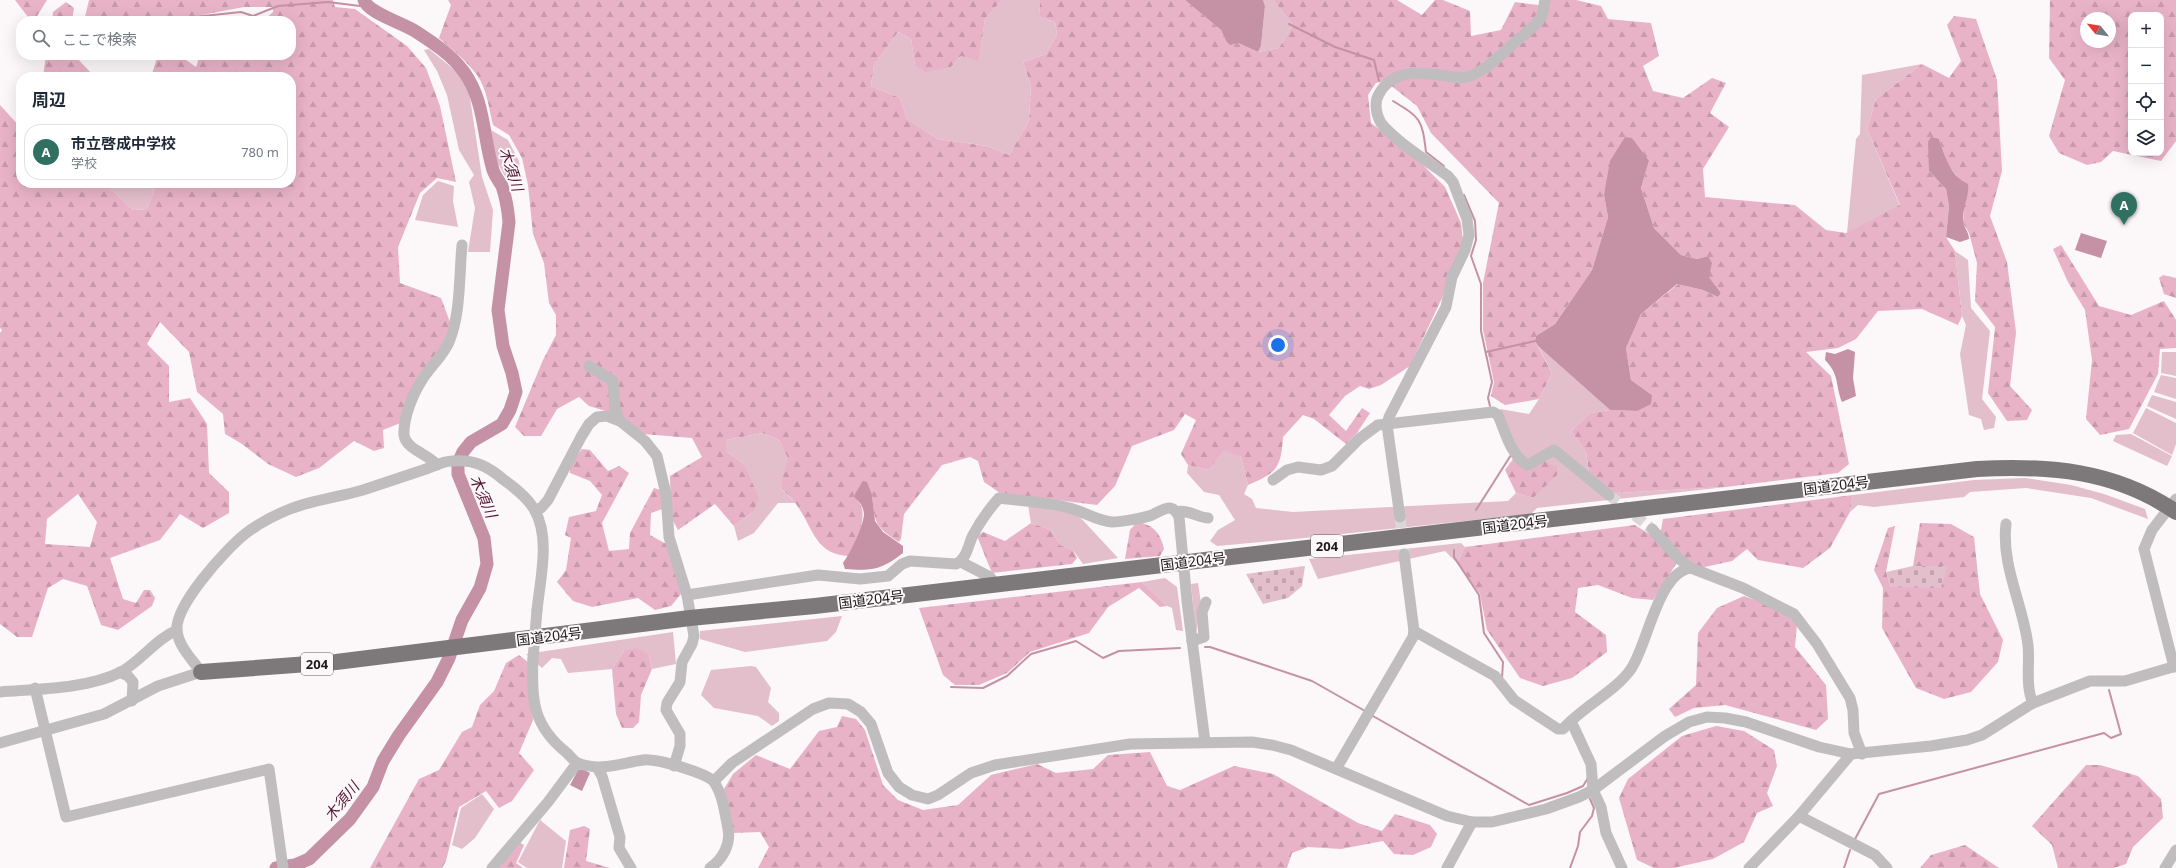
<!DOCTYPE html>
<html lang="ja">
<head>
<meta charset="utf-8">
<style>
  :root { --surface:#fff; --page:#f6f6f7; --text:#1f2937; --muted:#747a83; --line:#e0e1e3; --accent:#2f7061 }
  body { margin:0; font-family:"Noto Sans","Noto Sans JP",sans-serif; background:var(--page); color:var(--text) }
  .controls { position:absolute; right:12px; top:12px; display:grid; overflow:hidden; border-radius:8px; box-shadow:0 4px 16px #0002 }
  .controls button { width:36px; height:36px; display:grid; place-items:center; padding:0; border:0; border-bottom:1px solid var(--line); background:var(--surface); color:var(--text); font:20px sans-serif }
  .compass { position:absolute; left:2080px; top:12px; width:36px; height:36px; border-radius:50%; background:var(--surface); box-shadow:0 4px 16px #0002; rotate:300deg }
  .you { position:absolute; left:1278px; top:345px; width:14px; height:14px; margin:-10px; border:3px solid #fff; border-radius:50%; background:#1a73e8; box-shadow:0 0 0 6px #1a73e833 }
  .badge { display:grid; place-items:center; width:26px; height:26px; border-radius:50%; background:var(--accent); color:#fff; font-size:13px; font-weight:700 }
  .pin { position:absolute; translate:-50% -33px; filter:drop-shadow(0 1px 2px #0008) }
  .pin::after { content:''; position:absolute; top:21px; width:14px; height:12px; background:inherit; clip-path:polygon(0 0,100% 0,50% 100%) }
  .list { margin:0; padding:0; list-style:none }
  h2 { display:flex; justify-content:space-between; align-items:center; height:52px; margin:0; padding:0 16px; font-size:17px }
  h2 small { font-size:13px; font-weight:400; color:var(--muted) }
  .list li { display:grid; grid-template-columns:26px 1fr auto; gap:12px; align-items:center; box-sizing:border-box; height:56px; margin:0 8px 8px; padding:0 8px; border:1px solid var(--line); border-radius:16px }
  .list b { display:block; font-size:15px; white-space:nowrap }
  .list p { margin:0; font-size:13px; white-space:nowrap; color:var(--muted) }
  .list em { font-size:13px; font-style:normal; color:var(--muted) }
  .icon { flex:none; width:22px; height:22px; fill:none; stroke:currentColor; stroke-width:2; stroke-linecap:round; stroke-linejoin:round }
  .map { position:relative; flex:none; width:2176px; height:868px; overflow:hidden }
  .search { position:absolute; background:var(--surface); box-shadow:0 4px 16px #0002; left:16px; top:16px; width:280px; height:44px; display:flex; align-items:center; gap:10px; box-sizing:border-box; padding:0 14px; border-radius:16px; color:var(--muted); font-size:15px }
  .panel { position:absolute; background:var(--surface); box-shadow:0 4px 16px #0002; left:16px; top:72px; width:280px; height:116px; border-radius:16px }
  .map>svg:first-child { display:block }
  .grass { fill:#e3becb }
  .forest { fill:url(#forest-firs); fill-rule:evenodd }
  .cemetery { fill:url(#cemetery-stones) }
  .water { fill:#c591a4 }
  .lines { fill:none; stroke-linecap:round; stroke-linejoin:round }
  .stream { stroke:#c591a4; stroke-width:2 }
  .river { stroke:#c591a4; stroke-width:13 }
  .minor-tunnel { stroke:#dbd6d8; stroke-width:11; stroke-dasharray:11 5.5; stroke-linecap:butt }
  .minor { stroke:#bfbdbe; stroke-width:11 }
  .highway { stroke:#7d797a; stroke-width:16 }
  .minor-bridge { stroke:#bfbdbe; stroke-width:11 }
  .labels { text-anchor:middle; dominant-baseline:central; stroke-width:4; stroke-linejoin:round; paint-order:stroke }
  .shield { fill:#fcf7f9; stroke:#605d5e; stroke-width:1 }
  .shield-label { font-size:13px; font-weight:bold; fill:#1d1b1c }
  .street-label { font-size:14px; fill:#1d1b1c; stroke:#fcf7f9 }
  .water-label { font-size:15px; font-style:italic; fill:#531432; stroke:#fcf7f9 }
</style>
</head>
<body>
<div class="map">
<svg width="2176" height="868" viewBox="0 0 2176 868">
  <defs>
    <pattern id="forest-firs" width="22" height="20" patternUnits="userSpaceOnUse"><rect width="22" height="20" fill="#e9b3c7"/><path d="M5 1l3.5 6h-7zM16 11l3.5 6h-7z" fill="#c799aa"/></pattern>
    <pattern id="cemetery-stones" width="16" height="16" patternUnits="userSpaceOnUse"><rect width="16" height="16" fill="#e3becb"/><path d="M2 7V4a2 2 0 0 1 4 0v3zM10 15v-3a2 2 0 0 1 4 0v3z" fill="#c2a3ae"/></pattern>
  </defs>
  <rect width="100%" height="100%" fill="#fcf7f9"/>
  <g class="grass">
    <polygon points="1002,0 1040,0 1039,17 1055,22 1057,34 1046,54 1023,62 1031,86 1029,121 1009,155 987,146 938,139 907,119 900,98 871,86 874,65 898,32 911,39 915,65 951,67 961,56 979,60 985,19"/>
    <polygon points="1263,0 1273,0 1293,25 1279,48 1258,52 1261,46 1265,6"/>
    <polygon points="429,49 457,72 469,91 482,177 493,210 490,252 468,252 475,208 469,182 474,175 459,150 447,95 437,71 424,50"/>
    <polygon points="1922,64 1876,99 1867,129 1900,206 1847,233 1856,139 1860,134 1862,75"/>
    <polygon points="491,130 508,140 519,161 522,189 507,180 496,160"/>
    <polygon points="438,181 454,186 453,201 458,227 415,220 423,195"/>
    <polygon points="104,183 154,183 156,186 147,209 133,210"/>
    <polygon points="1955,251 1968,260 1971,308 1990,331 1982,399 1996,417 1994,428 1984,430 1981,419 1969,415 1960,354 1966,325 1962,316"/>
    <polygon points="1538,346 1610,410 1590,413 1571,431 1586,452 1589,472 1615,493 1726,487 1537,508 1531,514 1295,539 1217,546 1210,541 1218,530 1235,520 1219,495 1204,492 1187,473 1188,465 1209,470 1224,449 1241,457 1248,485 1244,494 1252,499 1256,508 1293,512 1508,501 1516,493 1533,498 1531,459 1521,458 1500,409 1529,414 1539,399 1552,373"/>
    <polygon points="2162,352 2176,352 2176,376 2161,373"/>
    <polygon points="2161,375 2176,378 2176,399 2154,392"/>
    <polygon points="2152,395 2176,402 2176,419 2147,406"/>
    <polygon points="2146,408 2176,423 2176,444 2172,455 2133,433"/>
    <polygon points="763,433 780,441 789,458 780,488 796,503 778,503 754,533 738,541 734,526 753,512 744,464 726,451 726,440"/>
    <polygon points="2131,434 2172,456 2167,466 2113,441 2116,435"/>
    <polygon points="2025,478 2071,485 2104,494 2145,509 2148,519 2091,498 2026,488 1970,492 1964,497 1874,507 1858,505 1850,512 1853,495 1974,480"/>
    <polygon points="1028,505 1078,515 1118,558 1083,564 1073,550 1060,545 1051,530 1031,523"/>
    <polygon points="1461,543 1465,547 1457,563 1445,551 1318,579 1309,559"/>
    <polygon points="1165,578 1177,587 1183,631 1176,630 1172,608 1167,606 1142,582"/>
    <polygon points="1198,583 1201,603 1196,634 1191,584"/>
    <polygon points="842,616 836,632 827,641 745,652 700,639 700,631"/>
    <polygon points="673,632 676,664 652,669 649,655 624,651 612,669 568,673 561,659 552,658 542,668 526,654"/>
    <polygon points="751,666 756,667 771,688 768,702 779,713 779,721 772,726 758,716 714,708 701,695 711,670"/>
    <polygon points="482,794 494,809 475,838 462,849 452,845 461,808"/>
    <polygon points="540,820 566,841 562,868 527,868 518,862"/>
  </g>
  <g class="forest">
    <polygon points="15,0 47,0 34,21 31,21"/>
    <path d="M89,0H333L335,7L355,9L407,46L426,68L440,106L456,182L437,178L420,193L398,247L400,283L441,298L450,322L442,348L403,422L383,430L384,448L374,451L354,441L319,468L296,477L268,464L242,444L225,434L223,414L197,392L189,352L160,322L147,344L169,366V402L190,398L207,424L209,473L229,492V513L203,528L180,514L160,540L110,558L123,599L136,603L144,590H150L155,598L152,606L118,630L101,625L87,586L63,579L48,588L32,637H17L0,624V333L2,330L0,328V105L21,128V183H104L133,210L147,209L156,186L154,183H291V77H151L158,55H179L196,67L200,55H291V21H263L273,12V7H244L191,17L184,21H84ZM78,494L97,522L90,547L45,544L47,519Z"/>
    <path d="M448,0H1002L985,19L979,61L961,56L951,67L925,72L915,65L911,39L898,32L874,65L871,86L900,98L907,119L938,139L987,146L1009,155L1029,121L1031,86L1023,62L1046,54L1057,34L1055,22L1039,17L1040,0H1185L1221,30L1226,41L1238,43L1258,52L1279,48L1293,25L1273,0H1397L1422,15L1435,0H1443L1470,11L1471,36L1501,30L1515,2L1546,6L1549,0H1576L1601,6L1608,19L1651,23L1659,56L1643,66L1653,91L1683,98L1712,78L1726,83L1710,113L1729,127L1703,169L1705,197L1795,205L1826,230L1846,233L1900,205L1867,129L1876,99L1922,64L1949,78L1961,61L1947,25L1954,16L1976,19L1997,80L2002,171L1990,216L2007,262L2016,332L2010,386L2032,410L2027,420L2007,421L1988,393L1995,327L1975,301L1977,263L1969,233L1963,223L1964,203L1961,181L1948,165L1939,139L1929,171L1946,189L1949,206L1946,237L1955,251L1962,316L1958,325L1922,309L1878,311L1856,339L1838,348L1806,352L1831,376L1849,464L1838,473L1726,487L1615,493L1589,472L1586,452L1571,431L1590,413L1610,410L1637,411L1652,395L1631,380L1626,348L1641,314L1678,284L1703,290L1718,297L1721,293L1709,277L1708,256L1697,259L1681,255L1654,228L1641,188L1649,161L1604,195L1608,217L1592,270L1555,324L1536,336L1535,341L1552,373L1539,399L1505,405L1491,396L1494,382L1483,330V283L1499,203L1431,133L1417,106L1385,81L1376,83L1368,95L1371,123L1411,153L1445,187L1461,223L1463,241L1448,276L1442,298L1410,366L1381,385L1369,389L1360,386L1345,396L1329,415L1346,431L1362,408L1370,413L1357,433L1346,444L1314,419L1303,415L1283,437C1281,468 1277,473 1248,485L1241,457L1224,450L1209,470L1188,465L1181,454L1196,420L1185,414L1174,430L1132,446L1115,486L1097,505L1000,493L984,482L978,461L970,457L942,465L904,514L901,539L899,542C874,526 875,523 872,495L855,494V497C872,513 856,538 849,556C815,555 813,527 796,504C792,498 786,493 780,488L788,458L780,441L763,433L726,440V451L744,464L759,498L753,512L734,526L715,504L678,530L671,517L670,476L702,457L692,438L643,434L619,415L589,406L579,397L557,409L541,436H524L515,427L543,360L556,335V315L549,303L544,263L533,234L528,185L522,158L509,135L493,125C489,109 487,89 477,75C467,61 452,50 439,38L451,5Z"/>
    <path d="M2050,0H2176V141L2161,161L2113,151L2101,162L2087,165L2059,153L2049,136L2065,80L2049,58ZM2131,15H2161V153H2131ZM2086,18H2110V42H2086Z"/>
    <polygon points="66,2 74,8 72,21 52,21 53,12"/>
    <polygon points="46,55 74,55 95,77 43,77"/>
    <polygon points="2061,245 2099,306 2131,315 2164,301 2176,320 2176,348 2160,349 2158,374 2129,429 2100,435 2086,419 2092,360 2085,310 2068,282 2053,249"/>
    <polygon points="2163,275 2176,278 2176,298 2164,294 2159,278"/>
    <polygon points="582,449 590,450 608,471 619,466 629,473 602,523 609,551 629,549 630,533 654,488 661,490 662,509 651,513 650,535 670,546 681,594 671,606 655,610 638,598 592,607 573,601 557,582 566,570 571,538 565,535 569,517 596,511 602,495 590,481 570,473 570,464"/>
    <polygon points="1513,459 1544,461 1557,467 1557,475 1533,498 1516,493 1505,470"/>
    <polygon points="1853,495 1850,512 1830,548 1803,568 1758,560 1747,549 1732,561 1700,568 1680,558 1653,600 1632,598 1598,585 1578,588 1575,612 1606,635 1607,652 1572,678 1543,686 1520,678 1487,630 1480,594 1457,563 1465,547 1635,525 1649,534 1661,530 1663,519"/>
    <path d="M1137,522C1154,525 1160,533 1164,549L1160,556L1125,559L1130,530Z"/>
    <polygon points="1031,523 1051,530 1060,545 1073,550 1077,558 1072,564 992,573 977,536 983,532 1005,541"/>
    <polygon points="1920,523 1951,524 1974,537 1980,594 2003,640 1998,662 1971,692 1944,699 1916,688 1882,628 1883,588 1874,570 1888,528 1895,526 1886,572 1891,587 1948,566 1913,566"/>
    <polygon points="1142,582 1167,606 1160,607 1139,588 1108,607 1089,633 1030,652 1007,673 979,685 955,685 943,675 919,608"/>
    <polygon points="1744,596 1781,610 1797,624 1795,647 1826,685 1828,719 1816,730 1725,705 1694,708 1675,717 1669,709 1696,685 1698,633 1717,608"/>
    <polygon points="637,648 649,655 652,669 641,695 639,722 633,728 622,728 616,714 612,669 624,651"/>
    <polygon points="519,655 528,662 533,720 519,753 534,770 512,801 499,808 486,791 459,807 446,861 442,868 370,868 419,779 439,770 462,732 472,727 480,705 494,691 506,663"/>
    <polygon points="842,716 856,719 865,730 883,785 898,800 923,810 958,805 991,775 1037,764 1056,773 1093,769 1108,755 1150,752 1167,786 1180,790 1234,766 1273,774 1358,823 1382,831 1395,814 1430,825 1437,834 1431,847 1413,855 1394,854 1383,841 1341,849 1308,847 1292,853 1287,868 758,868 769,847 760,832 733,833 724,789 733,774 756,755 790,769 819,731 837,727"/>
    <polygon points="1716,726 1744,731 1774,750 1777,766 1767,793 1773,806 1757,813 1744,842 1713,859 1674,868 1654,868 1637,860 1619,798 1628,779 1682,736"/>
    <polygon points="2086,765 2100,765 2138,776 2161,799 2163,818 2133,847 2126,864 2114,868 2058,868 2052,845 2032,826"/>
    <polygon points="584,826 590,829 586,861 610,868 564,868 570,830"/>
    <polygon points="519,842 524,845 516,863 523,868 498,868"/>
    <polygon points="1965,845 1999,868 1920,868 1931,855"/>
  </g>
  <g class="cemetery">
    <polygon points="1305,566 1302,586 1288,598 1263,604 1246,574"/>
    <polygon points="1913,566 1948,566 1941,588 1891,587 1886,572"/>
  </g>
  <g class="water">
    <polygon points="1185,0 1263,0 1265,6 1261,46 1258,52 1238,43 1230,45 1226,41 1221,30"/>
    <polygon points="1625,137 1632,138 1649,161 1641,188 1654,228 1681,255 1697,259 1708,256 1712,263 1709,277 1721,293 1718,297 1703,290 1677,284 1641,314 1626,348 1631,380 1652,395 1651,404 1637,411 1610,410 1538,346 1535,341 1536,336 1555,324 1592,270 1608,217 1604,195 1610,161"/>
    <path d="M1931,137L1939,139C1945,156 1950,176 1968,184C1970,195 1962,208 1963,221C1964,228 1969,232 1969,239L1960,242L1946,237L1949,206L1946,189L1929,171L1928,142Z"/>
    <polygon points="2081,233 2107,241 2101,258 2075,250"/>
    <path d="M1848,349L1855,352L1853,378L1856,396L1842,402C1835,385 1840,375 1825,360L1826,352L1835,354Z"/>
    <path d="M863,481L867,482L872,495L875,521L883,532L903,546V553C881,570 872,571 845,569L843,563C850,554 864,524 864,514C863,506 860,502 855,498V494Z"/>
    <polygon points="582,769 590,773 582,791 570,785 578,770"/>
  </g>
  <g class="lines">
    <g class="stream">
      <polyline points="175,19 241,12 253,16 278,6 328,2 360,6 365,4"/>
      <polyline points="1289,24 1335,47 1374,60 1379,81"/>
      <path d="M1393,101C1421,118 1422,119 1426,152L1444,166"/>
      <polyline points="1464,195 1475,221 1476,240 1471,256 1481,284 1481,331 1492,382 1488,398 1490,406"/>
      <polyline points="1486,352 1535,341"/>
      <polyline points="1476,510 1511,455"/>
      <polyline points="1454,550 1454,557 1479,595 1484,633 1503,662 1502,678"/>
      <polyline points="1205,647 1210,647 1312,681 1365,711"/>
      <polyline points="951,687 983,688 1007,676 1031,654 1076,641 1103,658 1119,651 1180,648"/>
      <polyline points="1373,716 1529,805 1567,793 1583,786 1588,778"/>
      <polyline points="1854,841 1879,794 2104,733 2111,738 2121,734 2109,690"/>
      <polyline points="1570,868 1578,846 1580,832 1592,816 1594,808 1590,799"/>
      <polyline points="1844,868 1850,850"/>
    </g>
    <path class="river" d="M276,868L295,865L309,859L350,819L373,787L383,761L399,735L437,682L449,658L462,620L480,588L487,564L484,538L458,474V463L463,452L471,442L502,424L510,410L516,392L512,373L503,346L498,310L509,222C508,210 506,198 502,186C499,181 495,176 493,170C483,137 485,101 464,72C452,55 432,42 415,31C403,23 368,13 364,0"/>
    <g class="minor-tunnel">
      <polyline points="1609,495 1652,529"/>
      <polyline points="1400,517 1404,554"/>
    </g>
    <g class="minor">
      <polyline points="589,366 613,381 615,408 620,421"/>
      <path d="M437,465C429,454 406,450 404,435C403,418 413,394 422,380C430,367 443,356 449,342C461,313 459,276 462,245"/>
      <path d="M1273,480L1287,470L1298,467L1321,470L1332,466L1359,439L1378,425L1493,412L1498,415C1505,431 1511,457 1528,465L1554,450L1609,495"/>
      <polyline points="535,510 541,508 548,500 581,437 589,424 597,417 607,416 620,421 645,441 657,456 666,494 669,537 687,595 694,636 692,644 682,662 680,682 667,703 666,710 680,734 680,746 674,766"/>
      <path d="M1176,512C1189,509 1196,517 1208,518"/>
      <path d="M1400,517L1387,425L1389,417L1446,307L1452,277L1465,250L1469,235L1467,219L1453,182L1448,176C1429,162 1395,141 1381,123C1376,115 1374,102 1379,94C1396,63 1432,75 1462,78L1471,76L1487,67L1535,25L1542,16L1545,0"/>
      <path d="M2006,524C2001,566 2023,604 2028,645C2030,664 2025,686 2033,703"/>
      <polyline points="1652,529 1678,558 1691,568 1743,588 1794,614 1817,644 1850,698 1853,710 1854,733 1862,754"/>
      <polyline points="961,562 990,577 996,585"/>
      <path d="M687,595L818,575L860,579L888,576L902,564L910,561L956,564C967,559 968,545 973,535C980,522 989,509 999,498C1022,501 1046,502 1069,508C1083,511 1097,521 1112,522C1121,522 1144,518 1152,515C1163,510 1172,501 1179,517L1187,601L1205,742"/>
      <path d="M1414,631L1495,676L1514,700L1558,729H1563C1581,708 1616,691 1631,669C1648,644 1658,572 1691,568"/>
      <polyline points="1192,641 1204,637 1202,612 1206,602"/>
      <path d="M533,659C531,700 533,726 567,753C570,756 575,762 578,763C600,772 621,763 643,760C655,758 708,773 714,782C723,795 725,814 728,829C731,844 723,859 710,868"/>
      <polyline points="2174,667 2144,549 2152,530 2176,499"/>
      <polyline points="120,672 128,676 133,682 132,701"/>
      <polyline points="35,688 66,817 269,769 283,868"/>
      <path d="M0,692C37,689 87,689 121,672C142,660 156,639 177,630"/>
      <polyline points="1571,721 1591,764 1593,790 1601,807 1606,833 1622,868"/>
      <path d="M0,743L104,714L158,686L201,672C192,659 179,647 177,631C174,606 226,549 245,534C258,524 275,515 290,509C313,500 339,497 363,490C384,483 405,476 426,469C434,466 444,461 452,461C473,459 488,466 504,480C515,488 527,497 534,509C551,537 540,580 537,610"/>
      <polyline points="598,769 602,776 620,837 619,848 631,868"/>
      <polyline points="1336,769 1413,637 1414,631 1404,554"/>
      <polyline points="714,781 732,763 813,709 829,703 848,704 861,712 871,724 888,773 899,787 912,795 928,799 938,795 971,773 995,765 1130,744 1252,742 1272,745 1291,750 1447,816 1472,822 1492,822 1546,809 1579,797 1593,790 1665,736 1689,722 1707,717 1725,718 1746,722 1819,747 1851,754 1931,746 1967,740 1982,735 2033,703 2090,681 2125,681 2176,666"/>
      <polyline points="1799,816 1875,855 1887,868"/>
      <polyline points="492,868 548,802 577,763"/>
      <polyline points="1447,868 1472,822"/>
      <polyline points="1749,868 1799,816 1851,754"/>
      <polyline points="2165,868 2176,850"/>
    </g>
    <path class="highway" d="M201,672L336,662L690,618L815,606L1977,469C2048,465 2115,470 2176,512"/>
    <polyline class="minor-bridge" points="533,659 537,610"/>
  </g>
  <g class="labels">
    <g class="shield">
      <rect x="1311" y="535" width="32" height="22" rx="3"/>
      <rect x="301" y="653" width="32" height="22" rx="3"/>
    </g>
    <g class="shield-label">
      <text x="1327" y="546">204</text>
      <text x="317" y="664">204</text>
    </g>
    <g class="street-label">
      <text transform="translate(1836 485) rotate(-7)">国道204号</text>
      <text transform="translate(1515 524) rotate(-7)">国道204号</text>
      <text transform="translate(1193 561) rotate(-7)">国道204号</text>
      <text transform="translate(871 599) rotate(-7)">国道204号</text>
      <text transform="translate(549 636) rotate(-7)">国道204号</text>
    </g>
    <g class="water-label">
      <text transform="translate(512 169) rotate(72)">木須川</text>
      <text transform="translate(484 496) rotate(67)">木須川</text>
      <text transform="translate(341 801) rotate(-51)">木須川</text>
    </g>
  </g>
</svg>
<div class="controls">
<button>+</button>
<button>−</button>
<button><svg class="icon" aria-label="locate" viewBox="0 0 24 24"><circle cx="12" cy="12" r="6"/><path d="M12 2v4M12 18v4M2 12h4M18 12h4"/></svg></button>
<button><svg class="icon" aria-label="layers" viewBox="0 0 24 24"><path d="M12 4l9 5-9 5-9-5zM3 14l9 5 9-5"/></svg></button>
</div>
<svg class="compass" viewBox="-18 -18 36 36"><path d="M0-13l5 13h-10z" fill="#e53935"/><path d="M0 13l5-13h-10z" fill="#747a83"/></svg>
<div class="you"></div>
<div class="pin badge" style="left:2124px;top:225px">A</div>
<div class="search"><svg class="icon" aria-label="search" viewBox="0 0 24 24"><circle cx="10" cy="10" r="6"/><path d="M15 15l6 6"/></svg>ここで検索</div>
<section class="panel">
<h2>周辺<small></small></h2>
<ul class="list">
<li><span class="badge">A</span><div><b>市立啓成中学校</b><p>学校</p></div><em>780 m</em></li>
</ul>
</section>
</div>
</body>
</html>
